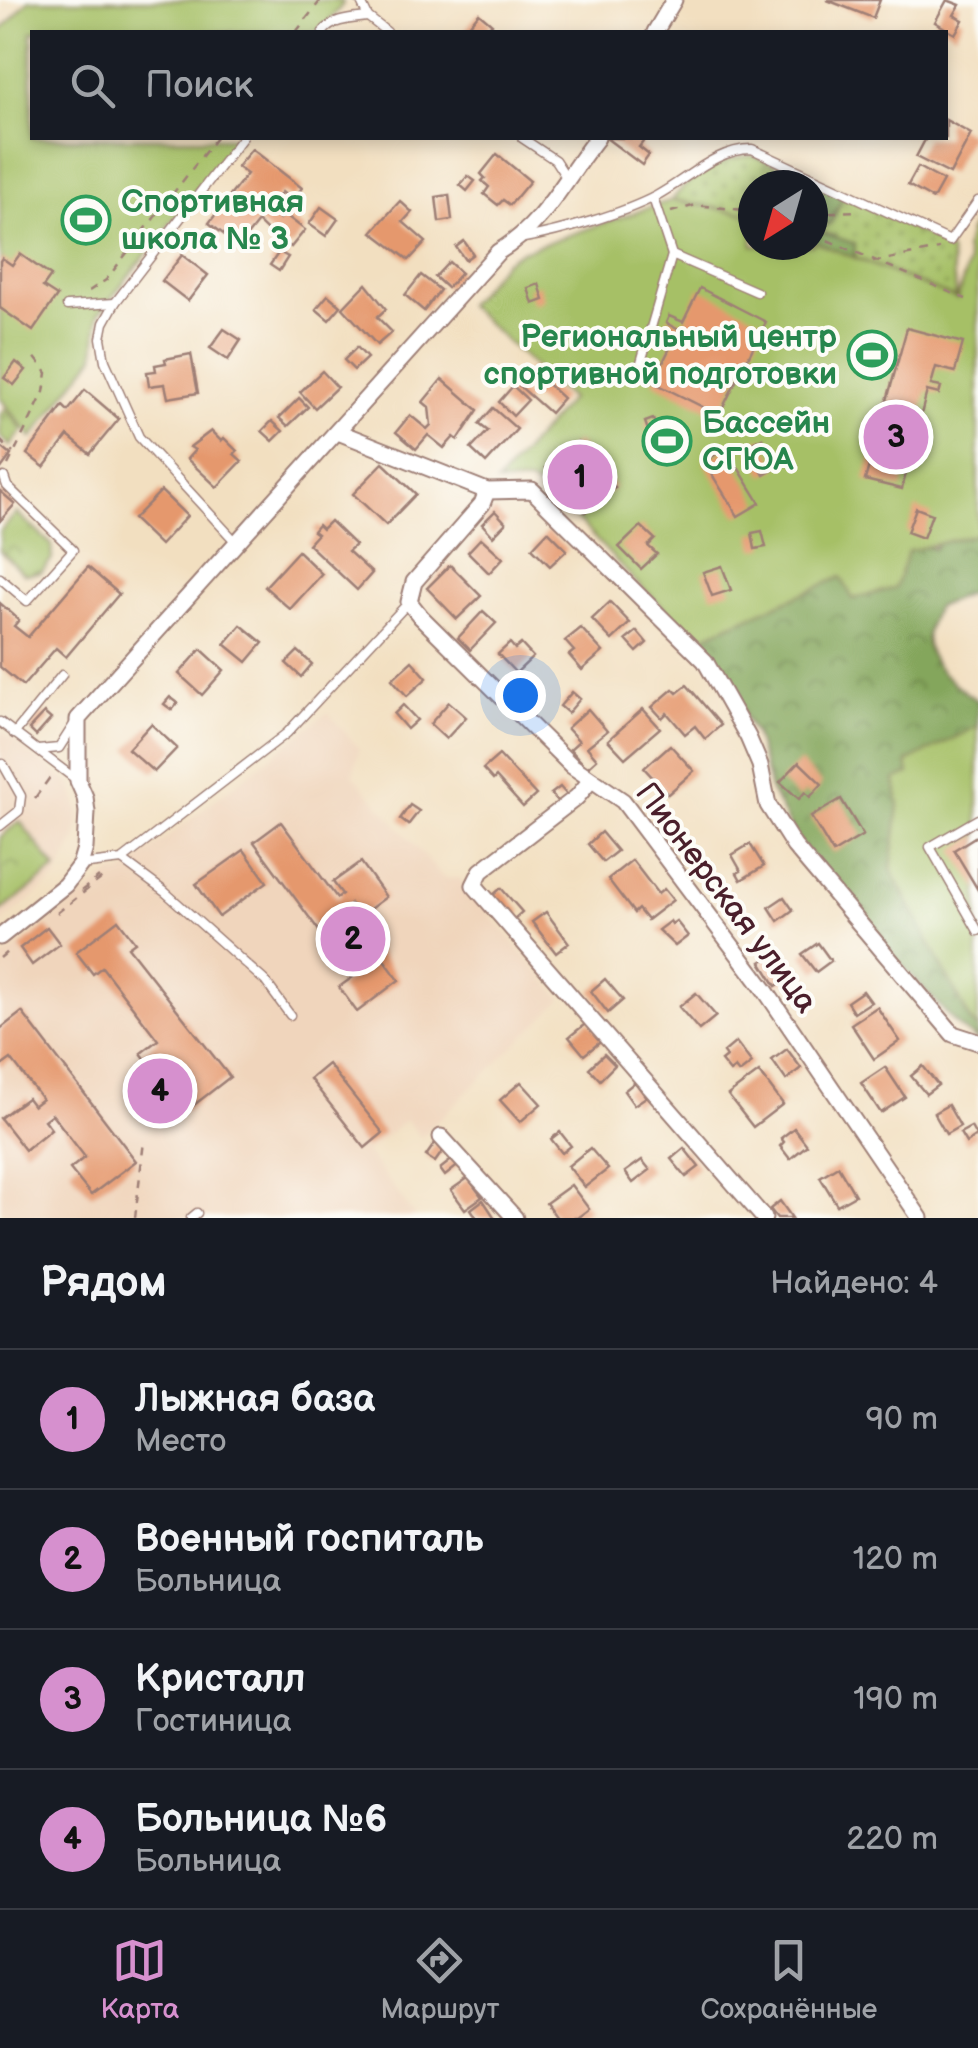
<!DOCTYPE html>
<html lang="ru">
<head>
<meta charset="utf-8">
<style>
  :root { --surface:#171b24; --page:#242831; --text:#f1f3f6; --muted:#9ea1a6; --line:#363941; --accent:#d690ce }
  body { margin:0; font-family:"Balsamiq Sans",sans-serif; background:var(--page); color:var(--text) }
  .compass { position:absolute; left:738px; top:170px; width:90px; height:90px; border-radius:50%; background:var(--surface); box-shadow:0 5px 15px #0003; rotate:217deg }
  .you { position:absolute; left:520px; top:695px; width:35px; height:35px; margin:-25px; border:8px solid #fff; border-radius:50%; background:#1a73e8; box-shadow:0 0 0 15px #1a73e833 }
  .badge { display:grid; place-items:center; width:65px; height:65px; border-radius:50%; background:var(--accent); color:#111; font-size:32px; font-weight:700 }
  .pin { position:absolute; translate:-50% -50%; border:5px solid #fff; box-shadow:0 2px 10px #0006 }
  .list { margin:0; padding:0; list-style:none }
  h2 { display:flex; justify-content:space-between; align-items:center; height:130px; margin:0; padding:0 40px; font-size:42px }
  h2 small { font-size:32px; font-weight:400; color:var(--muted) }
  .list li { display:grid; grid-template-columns:65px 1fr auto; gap:30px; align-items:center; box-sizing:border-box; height:140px; padding:0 40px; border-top:2px solid var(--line) }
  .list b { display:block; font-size:38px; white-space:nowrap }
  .list p { margin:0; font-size:32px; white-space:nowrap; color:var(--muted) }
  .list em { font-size:32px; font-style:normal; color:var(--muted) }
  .icon { flex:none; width:55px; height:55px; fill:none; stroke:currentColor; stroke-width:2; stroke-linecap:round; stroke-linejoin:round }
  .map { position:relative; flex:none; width:978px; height:1218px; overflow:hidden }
  .search { position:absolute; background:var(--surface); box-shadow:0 5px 15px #0003; left:30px; right:30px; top:30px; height:110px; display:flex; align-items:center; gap:25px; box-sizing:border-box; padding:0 35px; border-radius:0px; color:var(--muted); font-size:38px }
  .sheet { height:690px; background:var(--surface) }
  nav { display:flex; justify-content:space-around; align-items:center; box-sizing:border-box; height:140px; border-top:2px solid var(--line); background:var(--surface); font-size:28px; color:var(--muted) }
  nav a { display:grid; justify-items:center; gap:5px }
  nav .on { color:var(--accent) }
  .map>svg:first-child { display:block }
  .built { fill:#f0d5bc }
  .grass { fill:url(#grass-dots); stroke:#787048; stroke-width:2.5 }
  .forest { fill:url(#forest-crowns); stroke:#676243; stroke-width:2.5 }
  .park { fill:url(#park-crowns); stroke:#787048; stroke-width:2.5 }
  .pitch { fill:#a6c066; stroke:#787048; stroke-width:2.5 }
  .building { fill:#e5986d }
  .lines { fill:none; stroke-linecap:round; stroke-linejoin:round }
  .lane-casing { stroke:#9e7f76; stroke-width:11 }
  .street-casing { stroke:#9e7f76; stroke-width:19 }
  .path { stroke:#9e7f76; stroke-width:2.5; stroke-dasharray:8 8; stroke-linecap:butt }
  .lane { stroke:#fff; stroke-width:8 }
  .street { stroke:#fff; stroke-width:15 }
  .labels { text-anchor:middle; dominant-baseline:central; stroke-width:8; stroke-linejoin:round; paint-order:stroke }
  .leisure-label { font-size:32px; font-weight:bold; fill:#27864d; stroke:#fdfcf7; text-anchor:start }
  .street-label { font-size:32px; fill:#4a1f2b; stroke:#fdfcf7 }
</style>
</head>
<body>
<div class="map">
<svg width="978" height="1218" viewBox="0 0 978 1218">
  <defs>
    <pattern id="grass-dots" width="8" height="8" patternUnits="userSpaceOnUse" patternTransform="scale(2.5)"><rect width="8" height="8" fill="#a6c066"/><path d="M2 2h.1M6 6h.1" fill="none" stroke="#899b54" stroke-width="1.8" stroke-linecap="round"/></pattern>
    <pattern id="forest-crowns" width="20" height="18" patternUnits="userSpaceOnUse" patternTransform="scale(2.5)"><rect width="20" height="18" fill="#84a65b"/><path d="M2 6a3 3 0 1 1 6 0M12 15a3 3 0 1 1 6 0" fill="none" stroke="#6e874b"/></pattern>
    <pattern id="park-crowns" width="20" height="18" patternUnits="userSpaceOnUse" patternTransform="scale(2.5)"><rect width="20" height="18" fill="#a6c066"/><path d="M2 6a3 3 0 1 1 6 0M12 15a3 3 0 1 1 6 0" fill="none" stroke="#899b54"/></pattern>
  </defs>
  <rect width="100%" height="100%" fill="#fdfcf7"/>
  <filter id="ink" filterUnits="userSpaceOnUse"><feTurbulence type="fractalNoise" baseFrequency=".01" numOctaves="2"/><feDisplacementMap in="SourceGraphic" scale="20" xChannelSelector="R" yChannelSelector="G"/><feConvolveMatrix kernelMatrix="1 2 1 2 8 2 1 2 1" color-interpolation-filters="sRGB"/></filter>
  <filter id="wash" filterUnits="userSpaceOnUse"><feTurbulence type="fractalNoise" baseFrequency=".0048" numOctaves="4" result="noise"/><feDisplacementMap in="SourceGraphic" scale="40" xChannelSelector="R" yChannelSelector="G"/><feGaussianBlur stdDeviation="2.25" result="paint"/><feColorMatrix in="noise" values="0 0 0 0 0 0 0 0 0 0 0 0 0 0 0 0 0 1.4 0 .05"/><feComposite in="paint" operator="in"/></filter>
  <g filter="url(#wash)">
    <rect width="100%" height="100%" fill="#f2dfc0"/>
    <g class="built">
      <polygon points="328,712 359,749 353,775 444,879 459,878 562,999 421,1137 406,1120 366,1152 416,1218 9,1218 0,1207 0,960 114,872 120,874"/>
      <polygon points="0,730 71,784 80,815 76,839 56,879 0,924"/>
    </g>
    <g class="grass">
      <path d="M752,155L824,185L813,214V185H753V215L672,200C689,176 723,157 752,155Z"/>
      <polygon points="839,192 943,245 950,252 957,299 854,257 855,244 818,232 832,221"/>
    </g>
    <path class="forest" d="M824,185L839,192L842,199L832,221L819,231L855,244L853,273L899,539L934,549L957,517L978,498V590L936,607C933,615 928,623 927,631C921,662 956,686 978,701L970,1020L978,1029V1041L959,1027L875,936L797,840L770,789L755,735L709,655L600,539L813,245V214Z"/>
    <g class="park">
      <polygon points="6,408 23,430 10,446 0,437 0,415"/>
      <polygon points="17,513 52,545 52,559 41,572 24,574 0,551 0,531"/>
      <polygon points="20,821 56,869 0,912 0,837"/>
    </g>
    <g class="pitch">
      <polygon points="29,0 342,0 343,4 320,32 32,32 32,138 238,138 98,315 95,356 32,438 0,398 0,32"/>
      <polygon points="672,200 753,215 753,245 813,245 813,241 957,299 968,263 965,249 969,232 978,216 978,534 908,551 895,588 853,599 841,577 697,639 637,583 553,494 529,483 497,483 570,399 467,305 504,262 522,251"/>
      <polygon points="978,726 978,1029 970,1020 891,869 899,805 895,780 909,774 907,762"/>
    </g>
    <g id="blocks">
      <g class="building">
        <polygon points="827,0 880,0 873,18"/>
        <polygon points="947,0 960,5 954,15 963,20 955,34 935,22"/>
        <polygon points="479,13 492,24 484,32 463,32"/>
        <polygon points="946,120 971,134 950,174 916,157 926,138 946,138"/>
        <polygon points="606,138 646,138 639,147 649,155 642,165"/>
        <polygon points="252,149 302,188 292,200 282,192 268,209 280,219 284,214 305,230 291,247 288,245 285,248 258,222 239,246 209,223 247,174 237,167"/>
        <polygon points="497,154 530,181 510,205 503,200 498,205 484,194 489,187 482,181 485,178 481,174"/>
        <polygon points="918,167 943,181 933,199 908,185"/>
        <polygon points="468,176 475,181 467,191 460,185"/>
        <polygon points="449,195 452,220 439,222 436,197"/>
        <polygon points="400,201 412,212 403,222 426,242 409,260 372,232"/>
        <polygon points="321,207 338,219 326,236 309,224"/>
        <polygon points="464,241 473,254 465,260 456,247"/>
        <polygon points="279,252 288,257 279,271 270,265"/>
        <polygon points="20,254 51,276 43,287 57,296 33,331 0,308 0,261 2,258 12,265"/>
        <polygon points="182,255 208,275 188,301 162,281"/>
        <polygon points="449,262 461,273 447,288 435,277"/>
        <polygon points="421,275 440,290 424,311 405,295"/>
        <polygon points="366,284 386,309 377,317 392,332 377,345 343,308"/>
        <polygon points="539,284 544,300 533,304 528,288"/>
        <polygon points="700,288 766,322 719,415 653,382 679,330 666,323 669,316 683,322"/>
        <polygon points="328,295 341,306 329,320 316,309"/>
        <polygon points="907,328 963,343 955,372 936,367 931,385 941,387 939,394 927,391 902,489 865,480"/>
        <polygon points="224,329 241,340 228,360 210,348"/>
        <polygon points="357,347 367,358 354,370 344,360"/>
        <polygon points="191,354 198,393 168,398 165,384 149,386 147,372 156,371 155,365 166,363 165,359"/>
        <polygon points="16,362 26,370 14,385 4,378"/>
        <polygon points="530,368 563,398 550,413 516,383"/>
        <polygon points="322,371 337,387 315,408 300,392"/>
        <polygon points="442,379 478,410 458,440 454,437 444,448 428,435 416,449 396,432 410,415 427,429 431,425 429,407 423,402"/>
        <polygon points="513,386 528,400 513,416 499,402"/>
        <polygon points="85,390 119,419 90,454 68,436 44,467 27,454 63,406 68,411"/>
        <polygon points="299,398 308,407 288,426 279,418"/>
        <polygon points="493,408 517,429 486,463 471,449 488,431 479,424"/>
        <polygon points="653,419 662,441 653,444 645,422"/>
        <polygon points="272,421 283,431 273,441 262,431"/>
        <polygon points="211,431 221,441 224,438 237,451 234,454 242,461 217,487 187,459 195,450 190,447"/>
        <polygon points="762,438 778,467 764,475 748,445"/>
        <polygon points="577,442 615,487 585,512 546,468"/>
        <polygon points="0,446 11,455 0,470"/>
        <polygon points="726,448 760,503 738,516 704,462"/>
        <polygon points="383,463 416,494 386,525 353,494"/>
        <polygon points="0,491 15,504 0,521"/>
        <polygon points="161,491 187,516 160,545 133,519"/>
        <polygon points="916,508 932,514 923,538 907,532"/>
        <polygon points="495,511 506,523 493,536 482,524"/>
        <polygon points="330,521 355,545 348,551 372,573 357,590 308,544 317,534 313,531 318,525 322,529"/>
        <polygon points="641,526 655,539 648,546 657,554 641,569 619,547"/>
        <polygon points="548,531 567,550 550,566 532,548"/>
        <polygon points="762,531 766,547 755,549 752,533"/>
        <polygon points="481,538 503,558 489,573 468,552"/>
        <polygon points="298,551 322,574 290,609 265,587"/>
        <polygon points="450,565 481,596 457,619 427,588"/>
        <polygon points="722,566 731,590 712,596 703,572"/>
        <polygon points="88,567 119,594 66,657 56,648 23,686 0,667 0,603 19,620 14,626 28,637"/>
        <polygon points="610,602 630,623 612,640 592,619"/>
        <polygon points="483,611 496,623 470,650 458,638"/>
        <polygon points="241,625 263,643 247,662 225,644"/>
        <polygon points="581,628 603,652 582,670 569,655 574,651 565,641"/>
        <polygon points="637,631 647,643 637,652 626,640"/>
        <polygon points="510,643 515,649 521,644 533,657 516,673 498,654"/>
        <polygon points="201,649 224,670 202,695 179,674"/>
        <polygon points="298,651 312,664 301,677 286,663"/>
        <polygon points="412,661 427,678 407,696 392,679"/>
        <polygon points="687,685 721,725 705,739 695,726 685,734 667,713 662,718 652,707 673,689 677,693"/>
        <polygon points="572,692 580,699 568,713 560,706"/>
        <polygon points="170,697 178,703 172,710 164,704"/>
        <polygon points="449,702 466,717 446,739 430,724"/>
        <polygon points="403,705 417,720 407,729 394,714"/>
        <polygon points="588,709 607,731 587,747 597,759 587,768 570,749 579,741 567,728"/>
        <polygon points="643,709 660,728 625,758 608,740"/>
        <polygon points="44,713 51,719 36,736 29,729"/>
        <polygon points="151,724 177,748 154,772 128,749"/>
        <polygon points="670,745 694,771 668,794 644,768"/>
        <polygon points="499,755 536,795 523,807 496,777 493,780 483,769"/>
        <polygon points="799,762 822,784 810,797 805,792 799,799 780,782"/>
        <polygon points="560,787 567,795 558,802 551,794"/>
        <polygon points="841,799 863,835 833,853 811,817"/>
        <polygon points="410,805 419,811 408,825 400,819"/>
        <polygon points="281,822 337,898 342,894 333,882 361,862 386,897 359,917 350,904 346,908 399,980 357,1012 339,987 353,977 254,842"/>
        <polygon points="601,832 617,851 603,862 588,844"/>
        <polygon points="978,835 978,890 954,850"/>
        <polygon points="750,844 764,866 741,880 737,873 741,871 732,855"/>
        <polygon points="244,850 267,882 219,917 196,884"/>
        <polygon points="632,860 658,894 664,889 673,900 647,920 638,909 634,913 608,879"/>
        <polygon points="501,888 522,912 513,920 492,896"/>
        <polygon points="784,897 793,910 778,921 769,907"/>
        <polygon points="546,912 569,943 556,953 532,922"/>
        <polygon points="118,920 135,942 128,947 230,1077 185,1112 141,1053 158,1040 102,967 93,974 76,952"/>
        <polygon points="670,921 672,924 676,921 688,936 675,946 658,930"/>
        <polygon points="47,927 60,944 32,965 20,948"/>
        <polygon points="818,943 831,961 816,972 802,954"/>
        <polygon points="776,953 791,977 776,986 761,962"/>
        <polygon points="605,979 623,1000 608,1013 591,991"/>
        <polygon points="863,991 871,1002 854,1013 847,1002"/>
        <polygon points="696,993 716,1016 699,1030 679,1007"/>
        <polygon points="877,1007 900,1041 874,1059 851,1024"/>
        <polygon points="22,1012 136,1161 91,1195 70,1169 85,1157 52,1114 44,1120 51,1129 25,1150 0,1118 27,1098 33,1106 42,1099 11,1059 0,1067 0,1029"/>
        <polygon points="589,1021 604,1039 584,1055 569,1037"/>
        <polygon points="736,1042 752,1063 739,1073 735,1068 730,1072 721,1061 726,1057 723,1053"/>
        <polygon points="787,1049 801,1068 786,1080 772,1060"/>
        <polygon points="604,1054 615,1065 600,1080 589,1068"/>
        <polygon points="328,1064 383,1133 365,1148 310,1079"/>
        <polygon points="923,1066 938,1085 926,1094 911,1076"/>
        <polygon points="885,1067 905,1097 881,1113 861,1083"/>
        <polygon points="759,1072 783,1104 753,1127 728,1095"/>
        <polygon points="521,1082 541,1104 520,1122 500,1100"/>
        <polygon points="635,1082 646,1097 634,1105 624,1091"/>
        <polygon points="948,1105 960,1126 946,1134 934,1113"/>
        <polygon points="971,1127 976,1136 966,1143 960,1133"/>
        <polygon points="794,1128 807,1145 790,1159 780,1146 784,1142 781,1138"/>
        <polygon points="560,1132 571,1146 562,1153 551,1139"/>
        <polygon points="435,1143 444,1149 435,1162 426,1156"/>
        <polygon points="590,1148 608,1169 585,1187 568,1166"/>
        <polygon points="684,1148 699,1167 686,1177 671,1159"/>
        <polygon points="454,1158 460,1164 445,1176 440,1169"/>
        <polygon points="642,1160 650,1170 633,1183 625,1172"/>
        <polygon points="838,1166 855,1195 837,1205 820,1177"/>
        <polygon points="468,1178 482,1197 465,1209 451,1190"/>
        <polygon points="571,1185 589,1209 577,1218 557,1218 546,1203"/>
        <polygon points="483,1200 495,1218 477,1218 471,1209"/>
        <polygon points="780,1201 792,1218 777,1218 770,1209"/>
      </g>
    </g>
  </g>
  <g filter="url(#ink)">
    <use href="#blocks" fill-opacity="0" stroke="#9e7f76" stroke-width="2.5"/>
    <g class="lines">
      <g class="lane-casing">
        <g id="lane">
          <polyline points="360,0 368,17 387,32"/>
          <path d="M323,32C333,19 352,19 368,17"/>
          <polyline points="522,138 555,160 566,177"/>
          <polyline points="653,198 672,255"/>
          <path d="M524,238C560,232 624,213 656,196C688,179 715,149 752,149L950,241L978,201"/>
          <polyline points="67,306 115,303"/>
          <polyline points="637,376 672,255 757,292"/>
          <polyline points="235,541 139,437 105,361 101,338 104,323 115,303 242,138"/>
          <polyline points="0,578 27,601 73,550 7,486 4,477"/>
          <polyline points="0,722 78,781"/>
          <polyline points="14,734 62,675"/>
          <polyline points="38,750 59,748 75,723"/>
          <polyline points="978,819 930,847 978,931"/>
          <polyline points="0,826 19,811 21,796 3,764"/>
          <polyline points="122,860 165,892 265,981 290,1015"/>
          <polyline points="80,865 122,860 287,733 409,602"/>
          <polyline points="191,1218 197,1213"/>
        </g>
      </g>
      <g class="street-casing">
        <g id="street">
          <polyline points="655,32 674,0"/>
          <polyline points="338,432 487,491 532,490 705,661 748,737 760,765 768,805 794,846 953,1034 978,1042"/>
          <polyline points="487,491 482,504 414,582 409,602 421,617 572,766 623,801 765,990 920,1218"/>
          <polyline points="591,780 577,797 481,871 474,885 764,1218"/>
          <path d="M0,937L65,885L80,865L85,848L87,812L85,797L78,781V719L498,252C544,225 565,178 597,138"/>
          <polyline points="441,1137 515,1218"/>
        </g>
      </g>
      <g class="path">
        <polyline points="296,32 321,0"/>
        <polyline points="671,212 696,205 753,211"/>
        <polyline points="813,213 856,211"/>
        <polyline points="813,234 966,299"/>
        <polyline points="873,262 939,249"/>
        <polyline points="89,291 106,280 216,138"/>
        <polyline points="0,440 13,453"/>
        <polyline points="8,465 44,392 47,373 33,355"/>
        <polyline points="35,798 51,776"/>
        <polyline points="81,891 99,877"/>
        <polyline points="57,913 106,875"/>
        <polyline points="0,958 7,952"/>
        <polyline points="135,1218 144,1141"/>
      </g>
      <use href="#lane" class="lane"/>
      <use href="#street" class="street"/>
    </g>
  </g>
  <defs>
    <g id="stadium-ring" transform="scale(2.5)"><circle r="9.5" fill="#fdfcf7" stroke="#2e9e5b" stroke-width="1.5"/><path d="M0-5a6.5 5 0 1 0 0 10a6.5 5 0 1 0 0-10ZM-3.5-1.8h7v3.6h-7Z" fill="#2e9e5b"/></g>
  </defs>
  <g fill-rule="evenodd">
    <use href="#stadium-ring" x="86" y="220"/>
    <use href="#stadium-ring" x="872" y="355"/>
    <use href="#stadium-ring" x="667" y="441"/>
  </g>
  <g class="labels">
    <g class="leisure-label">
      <text x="121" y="202">Спортивная<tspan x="121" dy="37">школа № 3</tspan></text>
      <text x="837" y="337" text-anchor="end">Региональный центр<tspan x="837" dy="37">спортивной подготовки</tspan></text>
      <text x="702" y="423">Бассейн<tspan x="702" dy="37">СГЮА</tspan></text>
    </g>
    <g class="street-label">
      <text transform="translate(726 898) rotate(53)">Пионерская улица</text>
    </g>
  </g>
</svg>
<svg class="compass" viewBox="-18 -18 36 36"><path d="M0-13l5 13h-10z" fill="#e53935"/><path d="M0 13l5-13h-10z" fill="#9ea1a6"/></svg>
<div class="you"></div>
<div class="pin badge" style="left:580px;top:477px">1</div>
<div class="pin badge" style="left:353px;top:939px">2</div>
<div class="pin badge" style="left:896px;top:437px">3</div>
<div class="pin badge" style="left:160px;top:1091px">4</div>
<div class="search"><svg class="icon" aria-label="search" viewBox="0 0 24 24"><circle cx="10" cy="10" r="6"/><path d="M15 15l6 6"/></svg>Поиск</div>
</div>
<section class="sheet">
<h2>Рядом<small>Найдено: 4</small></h2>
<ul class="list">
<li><span class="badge">1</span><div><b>Лыжная база</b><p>Место</p></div><em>90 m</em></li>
<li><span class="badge">2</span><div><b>Военный госпиталь</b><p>Больница</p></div><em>120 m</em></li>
<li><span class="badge">3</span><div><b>Кристалл</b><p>Гостиница</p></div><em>190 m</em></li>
<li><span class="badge">4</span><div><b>Больница №6</b><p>Больница</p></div><em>220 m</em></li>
</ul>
</section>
<nav>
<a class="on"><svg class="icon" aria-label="map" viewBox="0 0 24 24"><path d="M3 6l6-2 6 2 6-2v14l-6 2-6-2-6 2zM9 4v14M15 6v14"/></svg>Карта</a>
<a><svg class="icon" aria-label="directions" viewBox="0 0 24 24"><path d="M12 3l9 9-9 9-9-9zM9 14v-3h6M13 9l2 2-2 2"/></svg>Маршрут</a>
<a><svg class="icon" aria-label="saved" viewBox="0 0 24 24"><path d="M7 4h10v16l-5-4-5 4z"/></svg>Сохранённые</a>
</nav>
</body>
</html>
